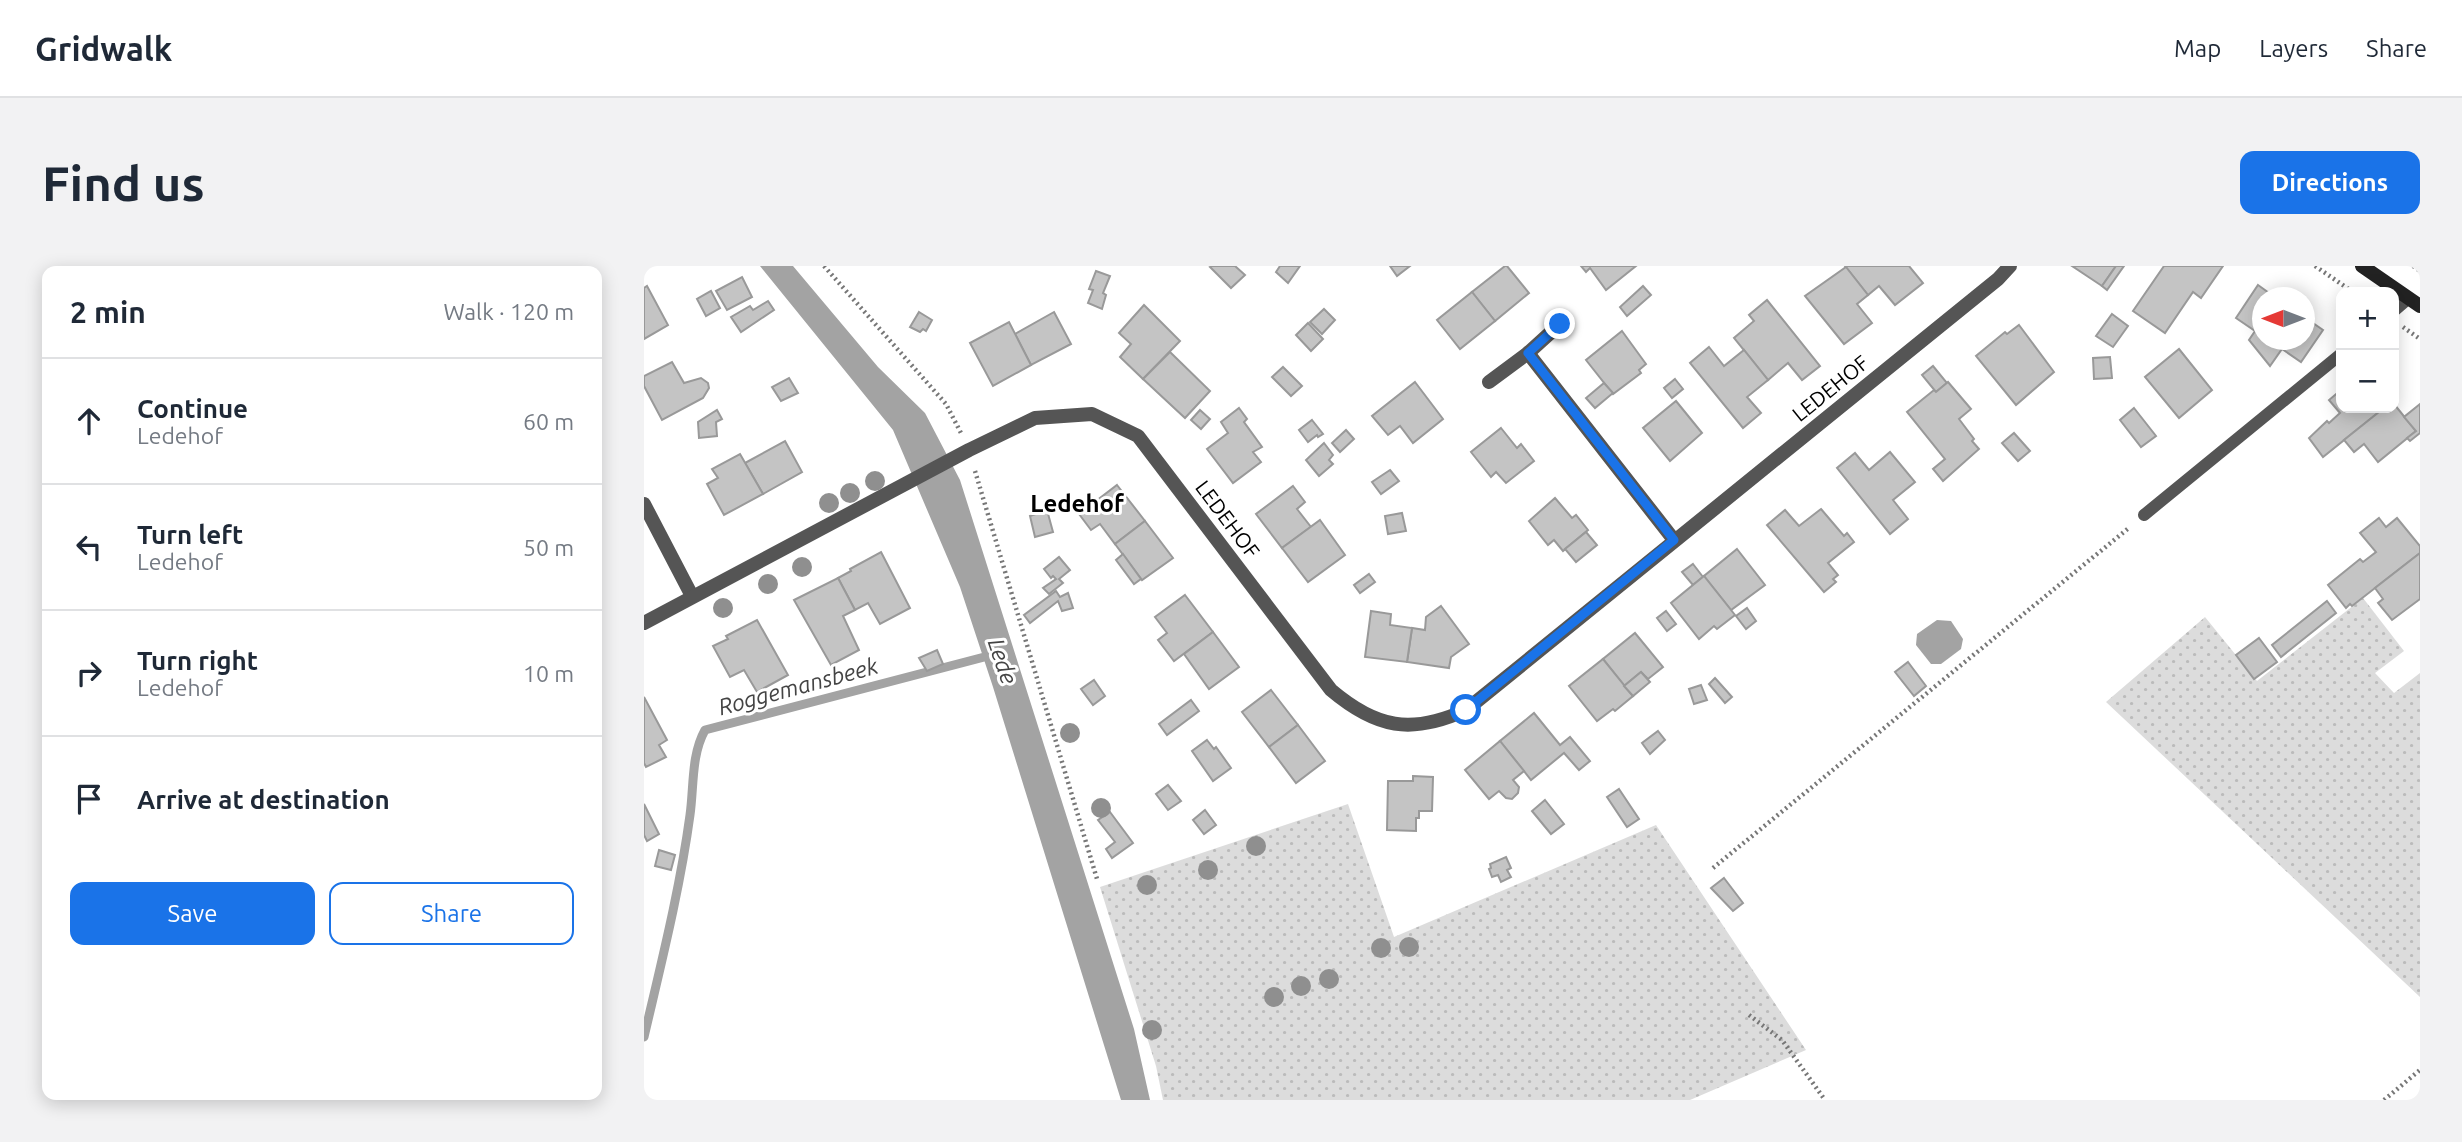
<!DOCTYPE html>
<html lang="en">
<head>
<meta charset="utf-8">
<style>
  :root { --surface:#fff; --page:#f2f2f3; --text:#1f2937; --muted:#747a83; --line:#e0e1e3; --accent:#1a73e8 }
  body { margin:0; font-family:Ubuntu,sans-serif; background:var(--page); color:var(--text) }
  .controls { position:absolute; right:21px; top:21px; display:grid; overflow:hidden; border-radius:14px; box-shadow:0 4px 18px #0003 }
  .controls button { width:63px; height:63px; display:grid; place-items:center; padding:0; border:0; border-bottom:2px solid var(--line); background:var(--surface); color:var(--text); font:35px sans-serif }
  .compass { position:absolute; left:1608px; top:21px; width:63px; height:63px; border-radius:50%; background:var(--surface); box-shadow:0 4px 18px #0003; rotate:270deg }
  .stop { position:absolute; width:21px; height:21px; margin:-16px; border:5px solid #1a73e8; border-radius:50%; background:#fff }
  .stop.end { background:#1a73e8; border-color:#fff; box-shadow:0 2px 7px #0008 }
  .list { margin:0; padding:0; list-style:none }
  h2 { display:flex; justify-content:space-between; align-items:center; height:91px; margin:0; padding:0 28px; font-size:30px }
  h2 small { font-size:23px; font-weight:400; color:var(--muted) }
  .list li { display:grid; grid-template-columns:46px 1fr auto; gap:21px; align-items:center; box-sizing:border-box; height:126px; padding:0 28px; border-top:2px solid var(--line) }
  .list b { display:block; font-size:26px; white-space:nowrap }
  .list p { margin:0; font-size:23px; white-space:nowrap; color:var(--muted) }
  .list em { font-size:23px; font-style:normal; color:var(--muted) }
  .actions { display:flex; gap:14px; padding:21px 28px }
  .actions a { flex:1; padding:16px 0; border:2px solid var(--accent); border-radius:14px; text-align:center; font-size:24px; color:var(--accent) }
  .actions .main { background:var(--accent); color:#fff }
  .icon { flex:none; width:38px; height:38px; fill:none; stroke:currentColor; stroke-width:2; stroke-linecap:round; stroke-linejoin:round }
  .map { position:relative; flex:none; width:1776px; height:834px; overflow:hidden; border-radius:14px }
  header { display:flex; align-items:center; gap:42px; box-sizing:border-box; height:98px; padding:0 35px; background:var(--surface); border-bottom:2px solid var(--line) }
  header strong { font-size:33px }
  nav { display:flex; gap:38px; margin-inline-start:auto; font-size:24px }
  .intro { display:flex; align-items:center; justify-content:space-between; box-sizing:border-box; height:168px; padding:0 42px }
  h1 { margin:0; font-size:49px }
  .button { padding:18px 32px; border-radius:14px; background:var(--accent); color:#fff; font-size:24px; font-weight:700 }
  main { display:flex; gap:42px; padding:0 42px }
  aside { flex:1; background:var(--surface); border-radius:14px; box-shadow:0 4px 18px #0003 }
  .map>svg:first-child { display:block }
  .grass { fill:url(#grass-dots) }
  .water { fill:#a3a3a3 }
  .lines { fill:none; stroke-linecap:round; stroke-linejoin:round }
  .stream { stroke:#a3a3a3; stroke-width:9 }
  .building { fill:#c4c4c4; stroke:#999; stroke-width:2 }
  .path { stroke:#777; stroke-width:4.5; stroke-dasharray:2 3.5; stroke-linecap:butt }
  .service { stroke:#555; stroke-width:12 }
  .minor { stroke:#555; stroke-width:14 }
  .secondary { stroke:#222; stroke-width:14 }
  .tree { fill:#8f8f8f }
  .route { stroke:#1a73e8; stroke-width:9 }
  .labels { text-anchor:middle; dominant-baseline:central; stroke-width:6; stroke-linejoin:round; paint-order:stroke }
  .street-label { font-size:21px; fill:#000; stroke:#fff }
  .water-label { font-size:23px; font-style:italic; fill:#444; stroke:#fff }
  .quarter-label { font-size:24px; font-weight:bold; fill:#000; stroke:#fff }
</style>
</head>
<body>
<header>
<strong>Gridwalk</strong>
<nav><a>Map</a><a>Layers</a><a>Share</a></nav>
</header>
<div class="intro"><h1>Find us</h1><a class="button">Directions</a></div>
<main>
<aside>
<h2>2 min<small>Walk · 120 m</small></h2>
<ul class="list">
<li><svg class="icon" aria-label="ahead" viewBox="0 0 24 24"><path d="M12 20V5M6 11l6-6 6 6"/></svg><div><b>Continue</b><p>Ledehof</p></div><em>60 m</em></li>
<li><svg class="icon" aria-label="left" viewBox="0 0 24 24"><path d="M17 20v-9H6M10 6l-5 5 5 5"/></svg><div><b>Turn left</b><p>Ledehof</p></div><em>50 m</em></li>
<li><svg class="icon" aria-label="right" viewBox="0 0 24 24"><path d="M7 20v-9h11M14 6l5 5-5 5"/></svg><div><b>Turn right</b><p>Ledehof</p></div><em>10 m</em></li>
<li><svg class="icon" aria-label="arrive" viewBox="0 0 24 24"><path d="M6 21V4h12l-3 4 3 4H6"/></svg><div><b>Arrive at destination</b></div></li>
</ul>
<div class="actions"><a class="main">Save</a><a>Share</a></div>
</aside>
<div class="map">
<svg width="1776" height="834" viewBox="0 0 1776 834">
  <defs>
    <pattern id="grass-dots" width="8" height="8" patternUnits="userSpaceOnUse" patternTransform="scale(1.75)"><rect width="8" height="8" fill="#dcdcdc"/><path d="M2 2h.1M6 6h.1" fill="none" stroke="#bbb" stroke-width="1.8" stroke-linecap="round"/></pattern>
  </defs>
  <rect width="100%" height="100%" fill="#fff"/>
  <g class="grass">
    <polygon points="1719,332 1760,385 1731,407 1750,427 1776,407 1776,731 1462,436 1561,351 1613,415"/>
    <polygon points="704,538 750,671 1012,559 1162,784 1046,834 519,834 512,800 456,621"/>
  </g>
  <g class="water">
    <polygon points="116,0 149,0 234,101 281,147 316,214 490,763 506,834 477,834 349,421 316,321 249,164"/>
    <polygon points="1293,354 1307,355 1319,373 1317,383 1297,398 1287,398 1272,379 1273,368"/>
  </g>
  <g class="lines">
    <path class="stream" d="M0,771C17,698 36,623 46,549C50,521 47,489 61,464L348,389"/>
  </g>
  <g class="building">
    <polygon points="568,0 591,0 601,9 587,22 566,1"/>
    <polygon points="636,0 656,0 644,17 632,6"/>
    <polygon points="746,0 766,0 753,10"/>
    <polygon points="861,0 863,0 885,27 851,55 828,26"/>
    <polygon points="937,0 992,0 962,24 946,2 942,6"/>
    <polygon points="1265,0 1279,17 1251,39 1235,20 1224,29 1201,0"/>
    <polygon points="1428,0 1472,0 1458,20"/>
    <polygon points="1472,0 1480,0 1463,24 1458,20"/>
    <polygon points="1520,0 1579,0 1557,32 1549,26 1521,67 1489,45"/>
    <polygon points="1202,1 1224,29 1213,38 1228,57 1200,78 1161,30"/>
    <polygon points="452,5 466,10 459,27 462,29 458,43 444,37 449,24 445,23"/>
    <polygon points="98,11 108,31 83,44 72,25"/>
    <polygon points="1614,19 1632,32 1618,32 1618,74 1660,74 1660,51 1679,64 1657,96 1638,83 1626,100 1605,74 1611,65 1592,52"/>
    <polygon points="3,20 24,59 0,73 0,22"/>
    <polygon points="999,20 1007,29 983,50 976,41"/>
    <polygon points="67,25 76,42 62,50 53,33"/>
    <polygon points="828,26 851,55 816,83 793,54"/>
    <polygon points="1123,34 1176,100 1158,114 1144,97 1124,114 1090,72 1110,55 1105,49"/>
    <polygon points="124,35 130,44 97,66 87,51 106,40 109,44"/>
    <polygon points="500,39 536,75 499,113 476,91 487,78 475,67"/>
    <polygon points="680,43 691,54 678,68 666,56"/>
    <polygon points="275,46 288,54 282,65 279,63 276,66 266,61"/>
    <polygon points="410,46 427,78 387,99 371,68"/>
    <polygon points="1468,48 1484,60 1469,81 1452,70"/>
    <polygon points="365,56 387,99 349,120 326,77"/>
    <polygon points="664,57 679,73 667,85 652,69"/>
    <polygon points="1375,59 1410,106 1372,139 1332,90 1361,66 1363,68"/>
    <polygon points="978,65 1002,98 995,104 997,107 969,128 942,94"/>
    <polygon points="1065,81 1080,100 1100,84 1124,114 1103,131 1117,147 1099,162 1046,97"/>
    <polygon points="1535,83 1568,124 1535,152 1501,111"/>
    <polygon points="526,86 566,125 541,152 499,113"/>
    <polygon points="1466,91 1468,112 1450,113 1449,92"/>
    <polygon points="28,96 40,117 57,112 64,117 65,122 59,132 18,154 0,120 0,110"/>
    <polygon points="1289,100 1303,117 1292,126 1278,109"/>
    <polygon points="639,101 658,120 647,130 628,111"/>
    <polygon points="145,112 154,127 137,135 128,121"/>
    <polygon points="1031,113 1039,123 1028,132 1020,122"/>
    <polygon points="771,116 799,153 769,177 756,160 744,169 728,150"/>
    <polygon points="1304,116 1327,143 1315,153 1330,173 1328,175 1335,183 1299,215 1289,203 1301,193 1263,146 1290,124 1292,126"/>
    <polygon points="960,117 969,127 951,142 942,132"/>
    <polygon points="1697,124 1697,142 1740,142 1679,191 1665,172 1683,155 1685,157 1696,147 1685,134"/>
    <polygon points="1032,135 1058,167 1026,195 999,162"/>
    <polygon points="1750,138 1772,165 1734,196 1720,178 1710,186 1700,174 1740,142 1750,142"/>
    <polygon points="1776,138 1776,167 1766,175 1763,172 1772,165 1760,151"/>
    <polygon points="595,142 603,153 600,156 618,181 609,186 617,196 589,217 563,183 584,167 577,156"/>
    <polygon points="1490,142 1512,170 1497,181 1476,154"/>
    <polygon points="73,144 78,153 72,156 73,170 55,172 54,156"/>
    <polygon points="556,144 566,153 557,163 547,154"/>
    <polygon points="668,154 679,168 674,171 673,169 664,176 655,164"/>
    <polygon points="857,162 873,182 877,178 890,195 862,217 852,206 847,211 827,186"/>
    <polygon points="702,164 710,173 696,186 688,177"/>
    <polygon points="1370,167 1386,185 1374,195 1358,177"/>
    <polygon points="141,175 158,206 119,228 101,197"/>
    <polygon points="680,177 689,189 685,194 689,198 675,210 662,194"/>
    <polygon points="1246,186 1271,216 1249,234 1264,253 1246,268 1193,202 1211,187 1225,204"/>
    <polygon points="96,188 119,228 80,249 63,218 74,212 68,203"/>
    <polygon points="746,204 755,215 737,228 728,216"/>
    <polygon points="473,219 501,255 471,278 456,258 447,264 435,248"/>
    <polygon points="649,220 661,236 653,243 667,261 638,282 612,248"/>
    <polygon points="911,232 928,252 932,249 944,264 919,285 910,274 904,279 885,255"/>
    <polygon points="1177,243 1200,270 1203,267 1210,276 1184,297 1194,309 1189,313 1192,316 1180,326 1123,259 1141,244 1155,260"/>
    <polygon points="403,244 409,266 391,271 386,250"/>
    <polygon points="758,247 762,265 744,268 741,250"/>
    <polygon points="1735,252 1742,261 1753,252 1776,280 1776,287 1708,340 1706,338 1702,342 1684,319 1716,293 1719,296 1732,286 1716,267"/>
    <polygon points="676,254 701,289 664,316 638,282"/>
    <polygon points="501,255 529,292 498,314 471,278"/>
    <polygon points="942,266 953,279 932,296 921,283"/>
    <polygon points="1093,283 1121,319 1087,344 1060,310"/>
    <polygon points="237,286 266,342 236,358 224,337 211,344 194,312 207,305 206,303"/>
    <polygon points="1776,287 1776,333 1748,354 1734,337 1739,333 1731,322"/>
    <polygon points="479,288 497,313 490,318 472,294"/>
    <polygon points="415,291 426,304 415,313 419,317 405,328 399,322 412,313 409,310 407,312 400,303"/>
    <polygon points="1049,298 1059,311 1049,319 1038,306"/>
    <polygon points="725,308 731,316 716,327 710,319"/>
    <polygon points="1060,310 1091,349 1073,363 1070,360 1055,373 1027,337"/>
    <polygon points="194,312 211,344 199,350 215,384 187,399 150,334"/>
    <polygon points="412,325 416,331 424,327 429,342 418,345 414,335 386,357 380,349"/>
    <polygon points="541,329 569,366 530,395 514,374 523,367 511,351"/>
    <polygon points="1683,335 1692,347 1637,391 1628,379"/>
    <polygon points="797,340 825,378 807,391 805,402 763,396 768,362 781,364 782,351"/>
    <polygon points="1103,342 1112,355 1102,363 1092,350"/>
    <polygon points="727,345 747,348 746,359 768,362 763,396 721,391"/>
    <polygon points="1022,345 1032,358 1023,365 1013,352"/>
    <polygon points="113,354 144,409 113,426 100,404 86,411 69,380 84,373 82,370"/>
    <polygon points="569,366 595,401 565,423 540,388"/>
    <polygon points="991,367 1019,401 1004,413 997,406 980,420 959,393"/>
    <polygon points="1615,372 1633,396 1610,413 1592,389"/>
    <polygon points="293,384 299,398 283,405 275,392"/>
    <polygon points="959,393 989,430 971,445 969,443 953,455 925,420"/>
    <polygon points="1264,396 1282,420 1270,430 1251,406"/>
    <polygon points="997,406 1006,416 989,430 980,420"/>
    <polygon points="1071,412 1088,431 1081,437 1065,418"/>
    <polygon points="450,414 461,430 449,439 437,423"/>
    <polygon points="1057,419 1063,434 1050,438 1045,423"/>
    <polygon points="627,424 654,459 625,481 598,446"/>
    <polygon points="0,431 23,474 15,479 22,491 2,501 0,497"/>
    <polygon points="547,434 555,445 523,469 515,458"/>
    <polygon points="890,447 916,479 926,471 946,495 935,504 920,487 887,514 856,475"/>
    <polygon points="654,459 681,495 652,517 625,481"/>
    <polygon points="1014,465 1021,474 1006,488 998,477"/>
    <polygon points="563,474 570,483 572,481 587,502 569,515 548,485"/>
    <polygon points="856,475 880,505 869,514 875,521 874,527 868,533 862,532 855,525 845,533 821,504"/>
    <polygon points="769,510 789,511 788,545 775,545 775,552 772,552 772,565 743,564 744,515 769,515"/>
    <polygon points="524,519 537,535 524,544 512,528"/>
    <polygon points="975,523 995,553 983,561 963,531"/>
    <polygon points="901,534 920,558 907,568 888,545"/>
    <polygon points="0,538 15,568 3,575 0,569"/>
    <polygon points="561,544 572,559 560,568 549,554"/>
    <polygon points="466,546 489,577 468,592 462,583 471,576 454,554"/>
    <polygon points="15,584 31,589 27,604 11,600"/>
    <polygon points="862,591 867,602 863,604 867,611 857,616 854,609 848,611 845,603 847,602 846,598"/>
    <polygon points="1080,612 1099,637 1089,645 1067,622"/>
  </g>
  <g class="lines">
    <g class="path">
      <polyline points="180,0 302,138 317,167"/>
      <polyline points="1671,0 1709,26"/>
      <polyline points="1769,0 1776,5"/>
      <polyline points="1759,61 1776,73"/>
      <polyline points="331,205 453,613"/>
      <polyline points="1069,602 1486,261"/>
      <polyline points="1105,749 1138,774 1181,834"/>
      <polyline points="1740,834 1776,804"/>
    </g>
    <g class="service">
      <polyline points="1750,45 1765,32"/>
      <polyline points="1500,249 1697,88"/>
    </g>
    <g class="minor">
      <polyline points="884,87 1030,274"/>
      <polyline points="845,116 884,87 916,58"/>
      <polyline points="0,238 48,330"/>
      <path d="M0,357L325,184L391,152L448,148L494,170L687,424C732,462 767,469 822,444L1354,13L1366,0"/>
    </g>
    <polyline class="secondary" points="1718,0 1776,40"/>
  </g>
  <g class="tree">
    <circle cx="231" cy="215" r="10"/>
    <circle cx="206" cy="227" r="10"/>
    <circle cx="185" cy="237" r="10"/>
    <circle cx="158" cy="301" r="10"/>
    <circle cx="124" cy="318" r="10"/>
    <circle cx="79" cy="342" r="10"/>
    <circle cx="426" cy="467" r="10"/>
    <circle cx="457" cy="542" r="10"/>
    <circle cx="612" cy="580" r="10"/>
    <circle cx="564" cy="604" r="10"/>
    <circle cx="503" cy="619" r="10"/>
    <circle cx="765" cy="681" r="10"/>
    <circle cx="737" cy="682" r="10"/>
    <circle cx="685" cy="713" r="10"/>
    <circle cx="657" cy="720" r="10"/>
    <circle cx="630" cy="731" r="10"/>
    <circle cx="508" cy="764" r="10"/>
  </g>
  <g class="lines">
    <polyline class="route" points="822,444 1030,274 884,87 916,58"/>
  </g>
  <g class="labels">
    <g class="street-label">
      <text transform="translate(1186 122) rotate(-39)">LEDEHOF</text>
      <text transform="translate(584 253) rotate(53)">LEDEHOF</text>
    </g>
    <g class="water-label">
      <text transform="translate(359 395) rotate(71)">Lede</text>
      <text transform="translate(154 420) rotate(-15)">Roggemansbeek</text>
    </g>
    <g class="quarter-label">
      <text x="433" y="237">Ledehof</text>
    </g>
  </g>
</svg>
<div class="controls">
<button>+</button>
<button>−</button>
</div>
<svg class="compass" viewBox="-18 -18 36 36"><path d="M0-13l5 13h-10z" fill="#e53935"/><path d="M0 13l5-13h-10z" fill="#747a83"/></svg>
<div class="stop" style="left:822px;top:444px"></div>
<div class="stop end" style="left:916px;top:58px"></div>
</div>
</main>
</body>
</html>
